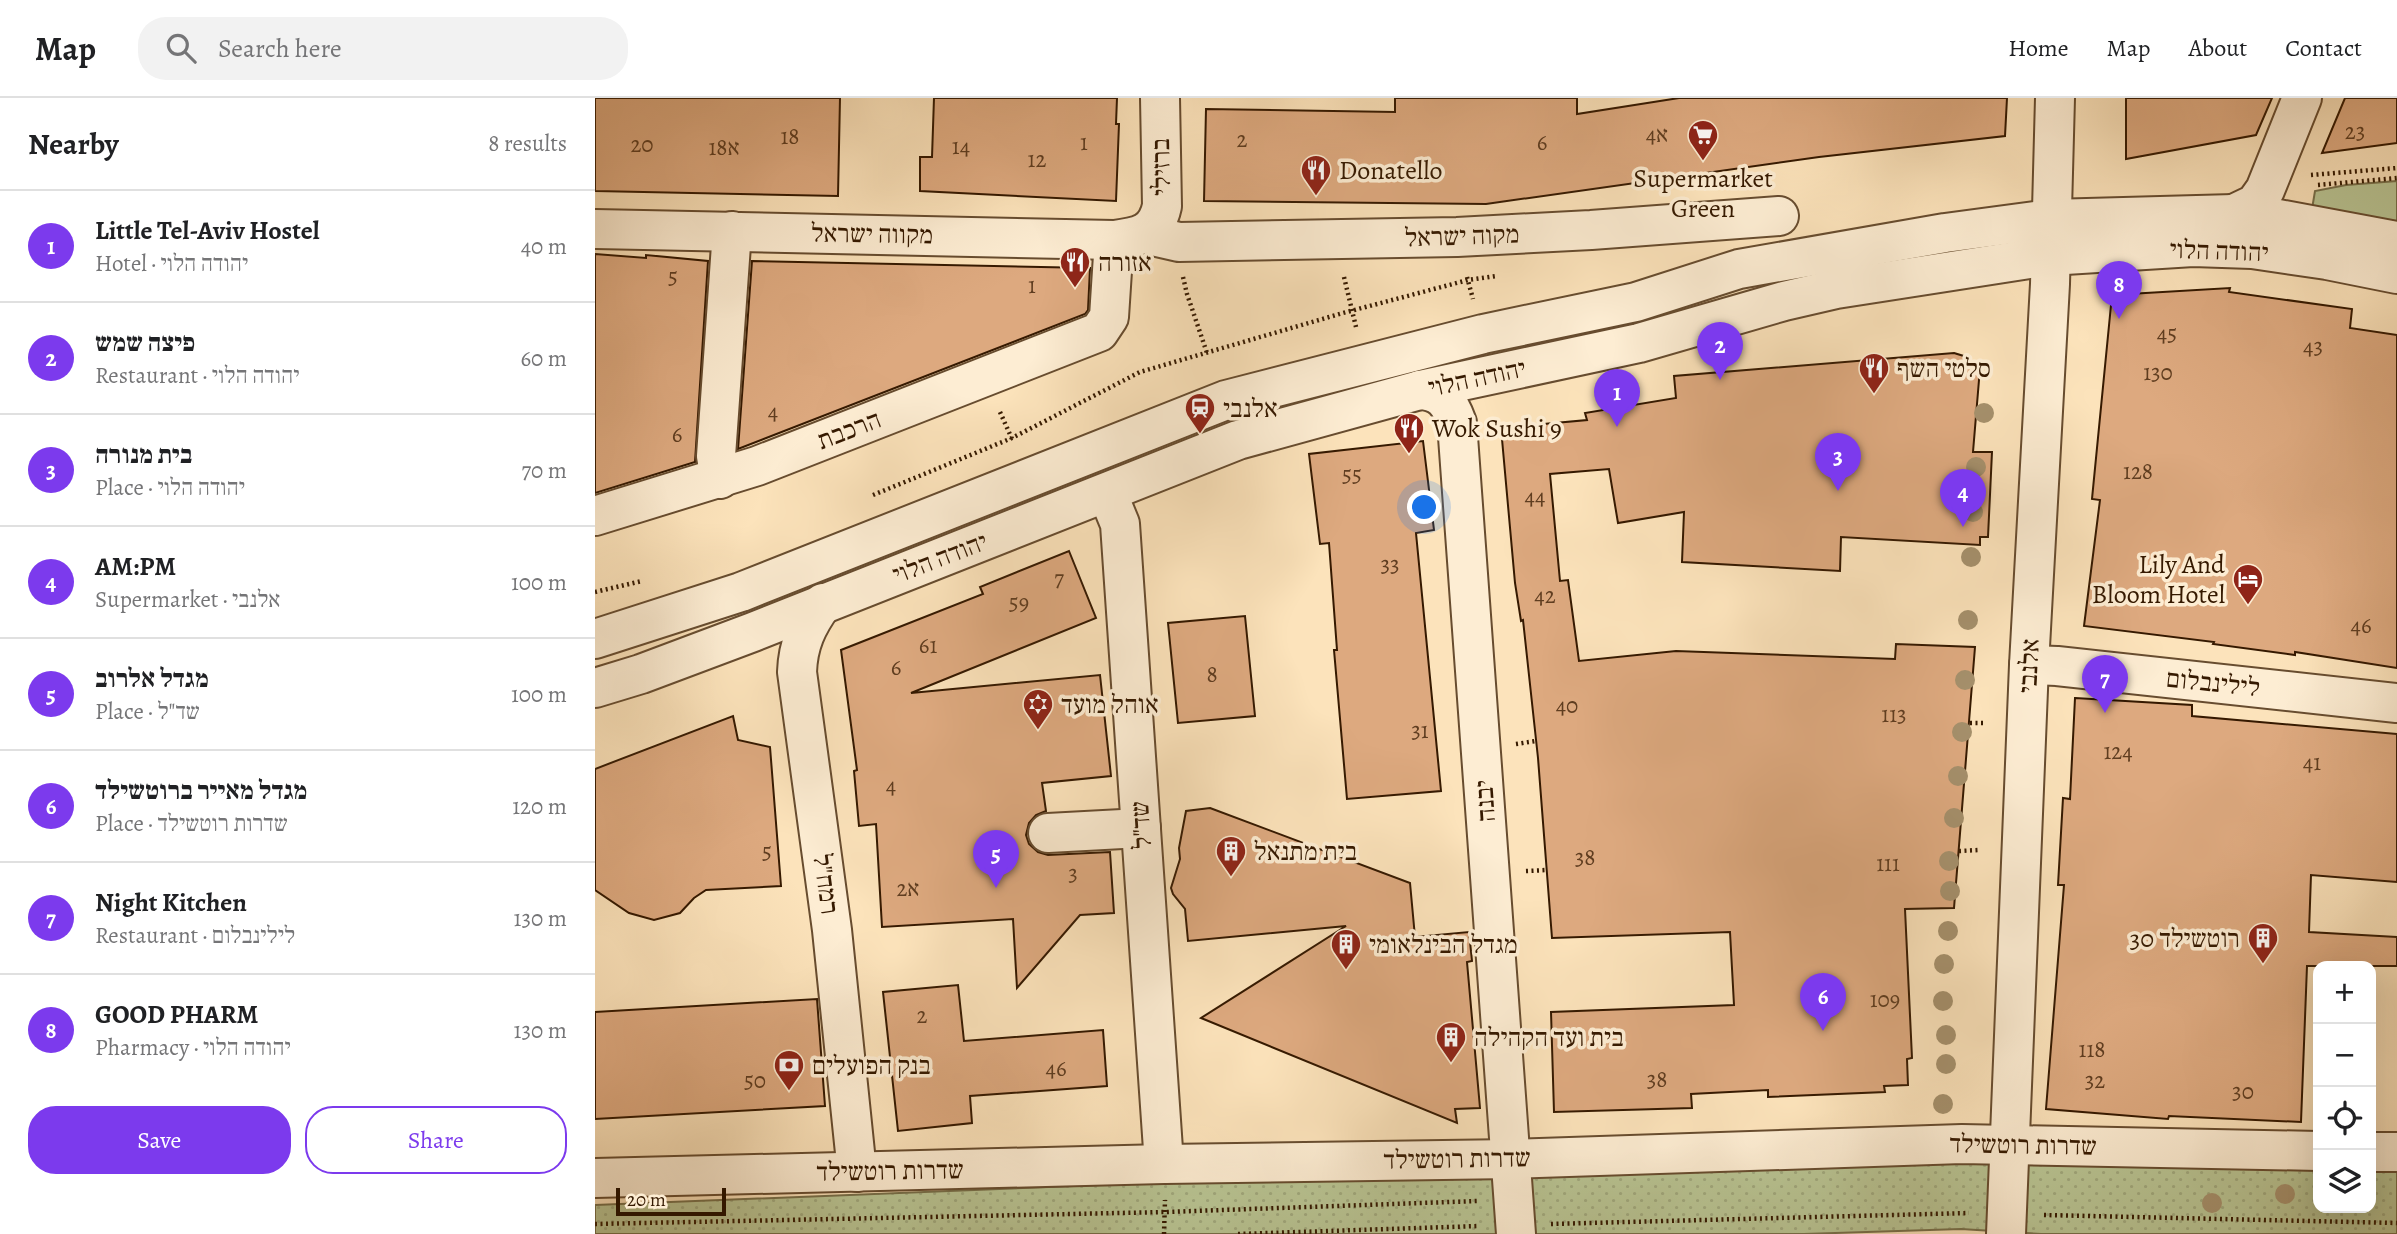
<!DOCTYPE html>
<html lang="en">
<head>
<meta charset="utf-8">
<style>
  :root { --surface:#fff; --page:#f2f2f2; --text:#202124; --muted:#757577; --line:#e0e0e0; --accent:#7c3aed }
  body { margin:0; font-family:Alegreya,"Frank Ruhl Libre",serif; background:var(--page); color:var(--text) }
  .controls { position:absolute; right:21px; bottom:21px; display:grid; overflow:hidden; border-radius:14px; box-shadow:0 7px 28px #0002 }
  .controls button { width:63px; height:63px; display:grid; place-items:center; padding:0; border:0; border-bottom:2px solid var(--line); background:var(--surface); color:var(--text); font:35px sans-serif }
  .scale { position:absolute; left:21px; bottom:18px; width:110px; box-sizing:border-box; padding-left:7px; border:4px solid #351900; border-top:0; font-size:19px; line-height:24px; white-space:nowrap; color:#351900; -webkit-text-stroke:5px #fdedd3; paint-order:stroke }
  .you { position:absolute; left:830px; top:410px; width:24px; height:24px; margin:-18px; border:5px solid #fff; border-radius:50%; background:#1a73e8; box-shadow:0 0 0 10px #1a73e833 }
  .badge { display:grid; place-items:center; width:46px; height:46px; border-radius:50%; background:var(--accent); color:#fff; font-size:23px; font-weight:700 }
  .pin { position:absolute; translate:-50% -58px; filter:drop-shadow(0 2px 4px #0008) }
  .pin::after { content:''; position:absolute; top:37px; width:24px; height:21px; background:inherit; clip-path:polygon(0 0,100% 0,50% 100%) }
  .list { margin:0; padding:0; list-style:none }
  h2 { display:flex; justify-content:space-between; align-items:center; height:91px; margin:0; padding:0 28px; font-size:30px }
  h2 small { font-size:23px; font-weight:400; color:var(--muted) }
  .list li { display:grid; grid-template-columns:46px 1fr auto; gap:21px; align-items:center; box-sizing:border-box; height:112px; padding:0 28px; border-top:2px solid var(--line) }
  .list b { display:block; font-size:26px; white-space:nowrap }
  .list p { margin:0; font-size:23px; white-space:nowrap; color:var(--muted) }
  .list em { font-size:23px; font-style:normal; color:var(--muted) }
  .actions { display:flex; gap:14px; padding:21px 28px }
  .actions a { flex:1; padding:16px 0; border:2px solid var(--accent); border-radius:28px; text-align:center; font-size:24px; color:var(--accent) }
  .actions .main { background:var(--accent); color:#fff }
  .icon { flex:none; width:38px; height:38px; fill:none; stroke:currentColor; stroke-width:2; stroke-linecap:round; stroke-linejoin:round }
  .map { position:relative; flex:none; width:1802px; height:1136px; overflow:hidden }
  header { display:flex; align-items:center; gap:42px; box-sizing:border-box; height:98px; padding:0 35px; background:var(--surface); border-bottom:2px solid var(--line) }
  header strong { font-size:33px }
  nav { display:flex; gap:38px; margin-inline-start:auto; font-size:24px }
  .search { width:490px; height:63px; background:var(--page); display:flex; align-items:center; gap:18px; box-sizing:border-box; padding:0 24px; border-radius:28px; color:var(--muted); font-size:26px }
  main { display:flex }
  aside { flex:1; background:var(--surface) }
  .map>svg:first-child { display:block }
  .green { fill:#b9c594; stroke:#776f4a; stroke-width:2 }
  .park { fill:url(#park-dots); stroke:#776f4a; stroke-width:2 }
  .building { fill:#dda97f; stroke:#351900; stroke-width:2 }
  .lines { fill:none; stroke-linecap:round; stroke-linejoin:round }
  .minor-casing { stroke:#674c2f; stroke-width:42 }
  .path { stroke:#351900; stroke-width:4.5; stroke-dasharray:2 3.5; stroke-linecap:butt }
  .minor { stroke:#fdedd3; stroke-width:38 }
  .tree { fill:#a5906c }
  .labels { text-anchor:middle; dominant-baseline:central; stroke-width:7; stroke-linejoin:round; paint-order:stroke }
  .number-label { font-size:23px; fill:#5f3d20 }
  .street-label { font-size:26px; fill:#351900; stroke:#fdedd3 }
  .poi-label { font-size:26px; fill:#351900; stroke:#fdedd3; text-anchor:start }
</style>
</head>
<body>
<header>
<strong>Map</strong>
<div class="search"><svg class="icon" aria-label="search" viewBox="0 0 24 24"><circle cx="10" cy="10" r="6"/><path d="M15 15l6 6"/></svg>Search here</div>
<nav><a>Home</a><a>Map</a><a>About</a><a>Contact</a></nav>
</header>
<main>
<aside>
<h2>Nearby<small>8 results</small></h2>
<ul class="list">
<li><span class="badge">1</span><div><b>Little Tel-Aviv Hostel</b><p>Hotel · יהודה הלוי</p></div><em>40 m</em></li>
<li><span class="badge">2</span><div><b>פיצה שמש</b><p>Restaurant · יהודה הלוי</p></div><em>60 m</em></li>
<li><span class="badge">3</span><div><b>בית מנורה</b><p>Place · יהודה הלוי</p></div><em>70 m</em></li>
<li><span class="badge">4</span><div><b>AM:PM</b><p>Supermarket · אלנבי</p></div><em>100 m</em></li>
<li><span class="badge">5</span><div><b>מגדל אלרוב</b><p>Place · שד&quot;ל</p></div><em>100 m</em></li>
<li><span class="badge">6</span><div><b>מגדל מאייר ברוטשילד</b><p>Place · שדרות רוטשילד</p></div><em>120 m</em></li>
<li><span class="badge">7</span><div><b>Night Kitchen</b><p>Restaurant · לילינבלום</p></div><em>130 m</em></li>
<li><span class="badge">8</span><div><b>GOOD PHARM</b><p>Pharmacy · יהודה הלוי</p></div><em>130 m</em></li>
</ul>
<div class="actions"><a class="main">Save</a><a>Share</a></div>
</aside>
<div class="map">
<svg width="1802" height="1136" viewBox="0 0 1802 1136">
  <defs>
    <pattern id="park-dots" width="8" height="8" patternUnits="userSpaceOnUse" patternTransform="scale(1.75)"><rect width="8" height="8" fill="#b9c594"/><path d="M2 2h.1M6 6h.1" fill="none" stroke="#a0a97e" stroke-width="1.8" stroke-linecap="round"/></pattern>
  </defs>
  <rect width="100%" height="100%" fill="#fce3bb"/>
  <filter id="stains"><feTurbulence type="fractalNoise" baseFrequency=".00286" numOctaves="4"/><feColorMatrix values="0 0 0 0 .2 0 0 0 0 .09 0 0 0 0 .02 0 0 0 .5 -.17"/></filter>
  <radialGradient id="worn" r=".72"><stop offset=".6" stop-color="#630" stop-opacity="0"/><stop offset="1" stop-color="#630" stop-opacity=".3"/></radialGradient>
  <polygon class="green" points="1802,83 1802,135 1716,117 1720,93 1751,87"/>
  <polygon class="park" points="1389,1052 1723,1064 1723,1110 1776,1110 1776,1066 1802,1067 1802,1136 1446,1136 1366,1131 1209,1136 0,1136 0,1107"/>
  <g class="building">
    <polygon points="0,0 245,0 243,98 0,93"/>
    <polygon points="339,0 522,0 521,26 524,26 521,103 325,93 325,59 337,59"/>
    <polygon points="800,0 982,0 982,16 1084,0 1412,0 1410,38 1224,59 891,106 609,103 611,11 800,14"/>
    <polygon points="1531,0 1677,0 1661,37 1531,61"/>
    <polygon points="1750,0 1802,0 1802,45 1727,55"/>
    <polygon points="0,156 51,160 51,157 113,163 100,364 0,395"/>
    <polygon points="157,163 495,170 493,212 490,216 143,351"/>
    <polygon points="1635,190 1634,194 1757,211 1755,230 1802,237 1802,570 1700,554 1700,557 1618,546 1619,544 1489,528 1505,402 1497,401 1517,197"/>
    <polygon points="1359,255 1372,259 1385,270 1378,354 1397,354 1393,439 1385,439 1385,447 1246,439 1245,473 1087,464 1089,414 1023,425 1014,371 955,376 965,483 973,482 984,563 1081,553 1300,561 1301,546 1380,549 1359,810 1310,811 1317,960 1312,961 1313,987 1289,988 1290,994 1173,999 1173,992 1096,996 1097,1010 959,1014 956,914 1139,907 1135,834 957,840 943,660 928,522 926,523 920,485 906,330 992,322 990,315 1081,300 1079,278"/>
    <polygon points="828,343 839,432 821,435 846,693 752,701 739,552 742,552 734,445 725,446 714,356"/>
    <polygon points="474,453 501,520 316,595 505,577 516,678 447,685 451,713 441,717 434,725 431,737 434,746 443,754 453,757 515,754 519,815 485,817 422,890 418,821 287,829 281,726 264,728 259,673 262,672 246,552 388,496 385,489"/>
    <polygon points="650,518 660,618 583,625 573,525"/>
    <polygon points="1480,600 1597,607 1597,618 1802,636 1802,784 1716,777 1714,834 1802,839 1802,868 1712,868 1706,1024 1574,1018 1573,1021 1451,1011 1469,787 1463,787 1468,700 1475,701"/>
    <polygon points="138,618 143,642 175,649 186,788 111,792 99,800 85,815 59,822 34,815 0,792 0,671"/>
    <polygon points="615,710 815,785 820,839 874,834 877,863 872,864 885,1010 860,1011 862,1025 606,920 751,828 593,843 590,811 578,796 576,790 585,761 584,750 591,713"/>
    <polygon points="363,887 369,943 508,932 512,988 375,998 377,1025 303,1033 288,894"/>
    <polygon points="222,901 230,1008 0,1021 0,914"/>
  </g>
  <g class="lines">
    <g class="minor-casing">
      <g id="minor">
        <polyline points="1639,116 1660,106 1670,92 1707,0"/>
        <path d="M0,131L519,142C544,139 561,136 567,108L565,0"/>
        <polyline points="553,134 562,139 584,144 862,139 996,132 1184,118"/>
        <path d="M825,292C847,293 855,305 862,325L921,1136"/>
        <polyline points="125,381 121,358 137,133"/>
        <polyline points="504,398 516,404 525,426 569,1066"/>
        <polyline points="0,418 162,368 504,234 514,219 519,142"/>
        <path d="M228,505C212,527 203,546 202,574L237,832L262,1074"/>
        <polyline points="0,541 146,494 631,302 888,236 1041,204 1144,171 1350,135 1455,121 1639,116 1662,117 1802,143"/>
        <polyline points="1434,567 1462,568 1802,605"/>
        <polyline points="0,590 46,576 158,534 643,342 825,292 1044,245 1189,203 1241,191 1454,158 1598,149 1657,151 1732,162 1802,176"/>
        <polyline points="453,735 546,730"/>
        <polyline points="1776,1054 1802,1054"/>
        <polyline points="0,1080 569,1066 917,1061 1367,1046 1723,1053"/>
        <polyline points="1411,1136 1434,567 1455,186 1460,0"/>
      </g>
    </g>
    <g class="path">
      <polyline points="1716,77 1802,70"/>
      <polyline points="1723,87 1802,80"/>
      <polyline points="588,179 592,196 612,255"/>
      <polyline points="749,179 761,229"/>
      <polyline points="872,179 878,201"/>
      <polyline points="405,314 417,341"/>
      <polyline points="278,397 417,340 545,274 748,215 873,182 901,178"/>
      <polyline points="0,494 47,483"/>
      <polyline points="1375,625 1390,625"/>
      <polyline points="921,646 941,643"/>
      <polyline points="1364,753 1384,752"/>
      <polyline points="931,773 952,772"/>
      <polyline points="1449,1117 1802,1125"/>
      <polyline points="0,1126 571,1114 883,1103"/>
      <polyline points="956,1126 1374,1115"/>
      <polyline points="569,1136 570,1102"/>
      <polyline points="643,1136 884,1128"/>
    </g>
    <use href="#minor" class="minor"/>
  </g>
  <g class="tree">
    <circle cx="1389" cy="315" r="10"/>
    <circle cx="1381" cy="369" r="10"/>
    <circle cx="1378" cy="414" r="10"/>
    <circle cx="1376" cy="459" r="10"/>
    <circle cx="1373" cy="522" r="10"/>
    <circle cx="1370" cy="582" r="10"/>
    <circle cx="1367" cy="634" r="10"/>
    <circle cx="1363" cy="678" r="10"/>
    <circle cx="1359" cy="720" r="10"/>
    <circle cx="1354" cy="763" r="10"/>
    <circle cx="1355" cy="793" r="10"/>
    <circle cx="1353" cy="833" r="10"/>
    <circle cx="1349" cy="866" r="10"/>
    <circle cx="1348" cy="903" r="10"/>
    <circle cx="1351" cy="937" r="10"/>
    <circle cx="1351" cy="966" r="10"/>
    <circle cx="1348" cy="1006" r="10"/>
    <circle cx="1690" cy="1096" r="10"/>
    <circle cx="1617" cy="1105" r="10"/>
  </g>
  <defs>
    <g id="supermarket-pin" transform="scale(1.575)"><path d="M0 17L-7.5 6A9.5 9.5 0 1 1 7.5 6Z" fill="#8f2418" stroke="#fdedd3"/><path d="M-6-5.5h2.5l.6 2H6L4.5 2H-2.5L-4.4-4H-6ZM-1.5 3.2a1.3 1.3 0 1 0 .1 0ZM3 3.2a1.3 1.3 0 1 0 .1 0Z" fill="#fff"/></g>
    <g id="restaurant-pin" transform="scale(1.575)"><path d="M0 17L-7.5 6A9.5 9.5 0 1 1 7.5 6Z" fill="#8f2418" stroke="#fdedd3"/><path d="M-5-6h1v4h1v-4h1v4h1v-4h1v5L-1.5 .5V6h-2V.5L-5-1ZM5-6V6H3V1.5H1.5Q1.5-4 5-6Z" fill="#fff"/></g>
    <g id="station-pin" transform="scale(1.575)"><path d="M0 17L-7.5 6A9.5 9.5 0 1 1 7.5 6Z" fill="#8f2418" stroke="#fdedd3"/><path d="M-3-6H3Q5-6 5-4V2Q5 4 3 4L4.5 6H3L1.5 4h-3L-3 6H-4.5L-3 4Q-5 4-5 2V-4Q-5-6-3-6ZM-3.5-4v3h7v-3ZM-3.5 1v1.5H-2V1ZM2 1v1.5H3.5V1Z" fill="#fff"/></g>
    <g id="hotel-pin" transform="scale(1.575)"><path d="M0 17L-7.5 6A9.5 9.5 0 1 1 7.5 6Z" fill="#8f2418" stroke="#fdedd3"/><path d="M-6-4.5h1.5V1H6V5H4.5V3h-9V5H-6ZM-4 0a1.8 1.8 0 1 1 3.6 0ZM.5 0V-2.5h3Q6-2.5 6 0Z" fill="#fff"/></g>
    <g id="synagogue-pin" transform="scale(1.575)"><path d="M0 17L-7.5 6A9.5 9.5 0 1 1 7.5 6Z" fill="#8f2418" stroke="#fdedd3"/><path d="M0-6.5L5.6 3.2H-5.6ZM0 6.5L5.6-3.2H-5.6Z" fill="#fff"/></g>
    <g id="building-pin" transform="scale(1.575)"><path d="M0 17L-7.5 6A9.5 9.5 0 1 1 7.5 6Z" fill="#8f2418" stroke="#fdedd3"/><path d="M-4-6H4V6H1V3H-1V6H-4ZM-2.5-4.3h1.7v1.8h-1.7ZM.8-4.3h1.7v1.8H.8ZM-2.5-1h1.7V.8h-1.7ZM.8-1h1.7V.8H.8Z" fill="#fff"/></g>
    <g id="bank-pin" transform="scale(1.575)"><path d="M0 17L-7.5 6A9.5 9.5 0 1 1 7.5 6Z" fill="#8f2418" stroke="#fdedd3"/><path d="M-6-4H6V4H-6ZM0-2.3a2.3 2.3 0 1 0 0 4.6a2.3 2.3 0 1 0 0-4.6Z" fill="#fff"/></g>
  </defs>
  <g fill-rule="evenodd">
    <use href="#supermarket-pin" x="1108" y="37"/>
    <use href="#restaurant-pin" x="721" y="72"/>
    <use href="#restaurant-pin" x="480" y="164"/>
    <use href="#restaurant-pin" x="1279" y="270"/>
    <use href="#station-pin" x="605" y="310"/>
    <use href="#restaurant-pin" x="814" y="330"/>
    <use href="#hotel-pin" x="1653" y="481"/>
    <use href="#synagogue-pin" x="443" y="606"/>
    <use href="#building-pin" x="636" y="753"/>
    <use href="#building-pin" x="1668" y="840"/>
    <use href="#building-pin" x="751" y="846"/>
    <use href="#building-pin" x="856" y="939"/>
    <use href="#bank-pin" x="194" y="967"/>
  </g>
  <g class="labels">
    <g class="number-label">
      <text x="1760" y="33">23</text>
      <text x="1062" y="36">4א</text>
      <text x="195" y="38">18</text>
      <text x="647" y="41">2</text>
      <text x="489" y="44">1</text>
      <text x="947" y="44">6</text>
      <text x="47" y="46">20</text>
      <text x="366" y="48">14</text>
      <text x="129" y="49">18א</text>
      <text x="442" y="61">12</text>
      <text x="78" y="178">5</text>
      <text x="437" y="187">1</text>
      <text x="1572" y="235">45</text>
      <text x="1718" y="248">43</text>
      <text x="1563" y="274">130</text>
      <text x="178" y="313">4</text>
      <text x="82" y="336">6</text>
      <text x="1543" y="373">128</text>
      <text x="757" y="376">55</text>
      <text x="940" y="398">44</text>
      <text x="795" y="466">33</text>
      <text x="464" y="480">7</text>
      <text x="950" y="497">42</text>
      <text x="424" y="504">59</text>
      <text x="1766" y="527">46</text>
      <text x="333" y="547">61</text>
      <text x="301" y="569">6</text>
      <text x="617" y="576">8</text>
      <text x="972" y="607">40</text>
      <text x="1299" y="616">113</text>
      <text x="825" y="632">31</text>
      <text x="1523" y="653">124</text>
      <text x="1717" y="664">41</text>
      <text x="296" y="687">4</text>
      <text x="172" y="753">5</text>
      <text x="990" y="759">38</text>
      <text x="1293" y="765">111</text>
      <text x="478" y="775">3</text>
      <text x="313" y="790">2א</text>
      <text x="1290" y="901">109</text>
      <text x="327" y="917">2</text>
      <text x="1497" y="951">118</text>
      <text x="461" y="970">46</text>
      <text x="1062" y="981">38</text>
      <text x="160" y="982">50</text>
      <text x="1500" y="982">32</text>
      <text x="1648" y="993">30</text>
    </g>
    <g class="street-label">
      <text transform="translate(566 69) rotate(-91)">ברזילי</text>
      <text transform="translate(277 136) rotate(1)">מקווה ישראל</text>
      <text transform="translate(867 138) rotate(-2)">מקוה ישראל</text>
      <text transform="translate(1624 153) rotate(2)">יהודה הלוי</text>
      <text transform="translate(882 280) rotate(-12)">יהודה הלוי</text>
      <text transform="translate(254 332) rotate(-21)">הרכבת</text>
      <text transform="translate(345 460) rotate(-21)">יהודה הלוי</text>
      <text transform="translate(1434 568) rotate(-87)">אלנבי</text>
      <text transform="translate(1618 585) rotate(6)">לילינבלום</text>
      <text transform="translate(890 703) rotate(-94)">יבנה</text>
      <text transform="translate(546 727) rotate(-94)">שד"ל</text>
      <text transform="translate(231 786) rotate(82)">רמח"ל</text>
      <text transform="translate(1428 1047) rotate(1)">שדרות רוטשילד</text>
      <text transform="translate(862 1061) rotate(-1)">שדרות רוטשילד</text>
      <text transform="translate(295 1073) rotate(-1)">שדרות רוטשילד</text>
    </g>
    <g class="poi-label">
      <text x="744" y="72">Donatello</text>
      <text x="1108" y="80" text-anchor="middle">Supermarket<tspan x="1108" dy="30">Green</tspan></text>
      <text x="503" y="164">אזורה</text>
      <text x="1302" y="270">סלטי השף</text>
      <text x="628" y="310">אלנבי</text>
      <text x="837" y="330">Wok Sushi 9</text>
      <text x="1630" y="466" text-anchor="end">Lily And<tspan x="1630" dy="30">Bloom Hotel</tspan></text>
      <text x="466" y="606">אוהל מועד</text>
      <text x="659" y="753">בית מתנאל</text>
      <text x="1645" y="840" text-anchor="end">רוטשילד 30</text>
      <text x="774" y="846">מגדל הבינלאומי</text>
      <text x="879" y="939">בית ועד הקהילה</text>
      <text x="217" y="967">בנק הפועלים</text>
    </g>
  </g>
  <rect width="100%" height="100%" filter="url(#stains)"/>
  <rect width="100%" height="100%" fill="url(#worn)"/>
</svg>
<div class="controls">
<button>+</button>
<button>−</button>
<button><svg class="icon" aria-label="locate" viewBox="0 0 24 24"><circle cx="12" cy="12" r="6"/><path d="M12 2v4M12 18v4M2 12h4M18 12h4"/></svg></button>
<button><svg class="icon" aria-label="layers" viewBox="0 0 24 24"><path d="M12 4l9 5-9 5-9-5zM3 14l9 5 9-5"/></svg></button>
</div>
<div class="scale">20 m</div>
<div class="you"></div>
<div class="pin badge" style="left:1022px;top:329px">1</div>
<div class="pin badge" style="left:1125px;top:282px">2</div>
<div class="pin badge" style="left:1243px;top:393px">3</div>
<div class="pin badge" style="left:1368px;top:429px">4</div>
<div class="pin badge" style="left:401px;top:790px">5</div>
<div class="pin badge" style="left:1228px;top:933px">6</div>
<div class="pin badge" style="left:1510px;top:615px">7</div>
<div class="pin badge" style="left:1524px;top:221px">8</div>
</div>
</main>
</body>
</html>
